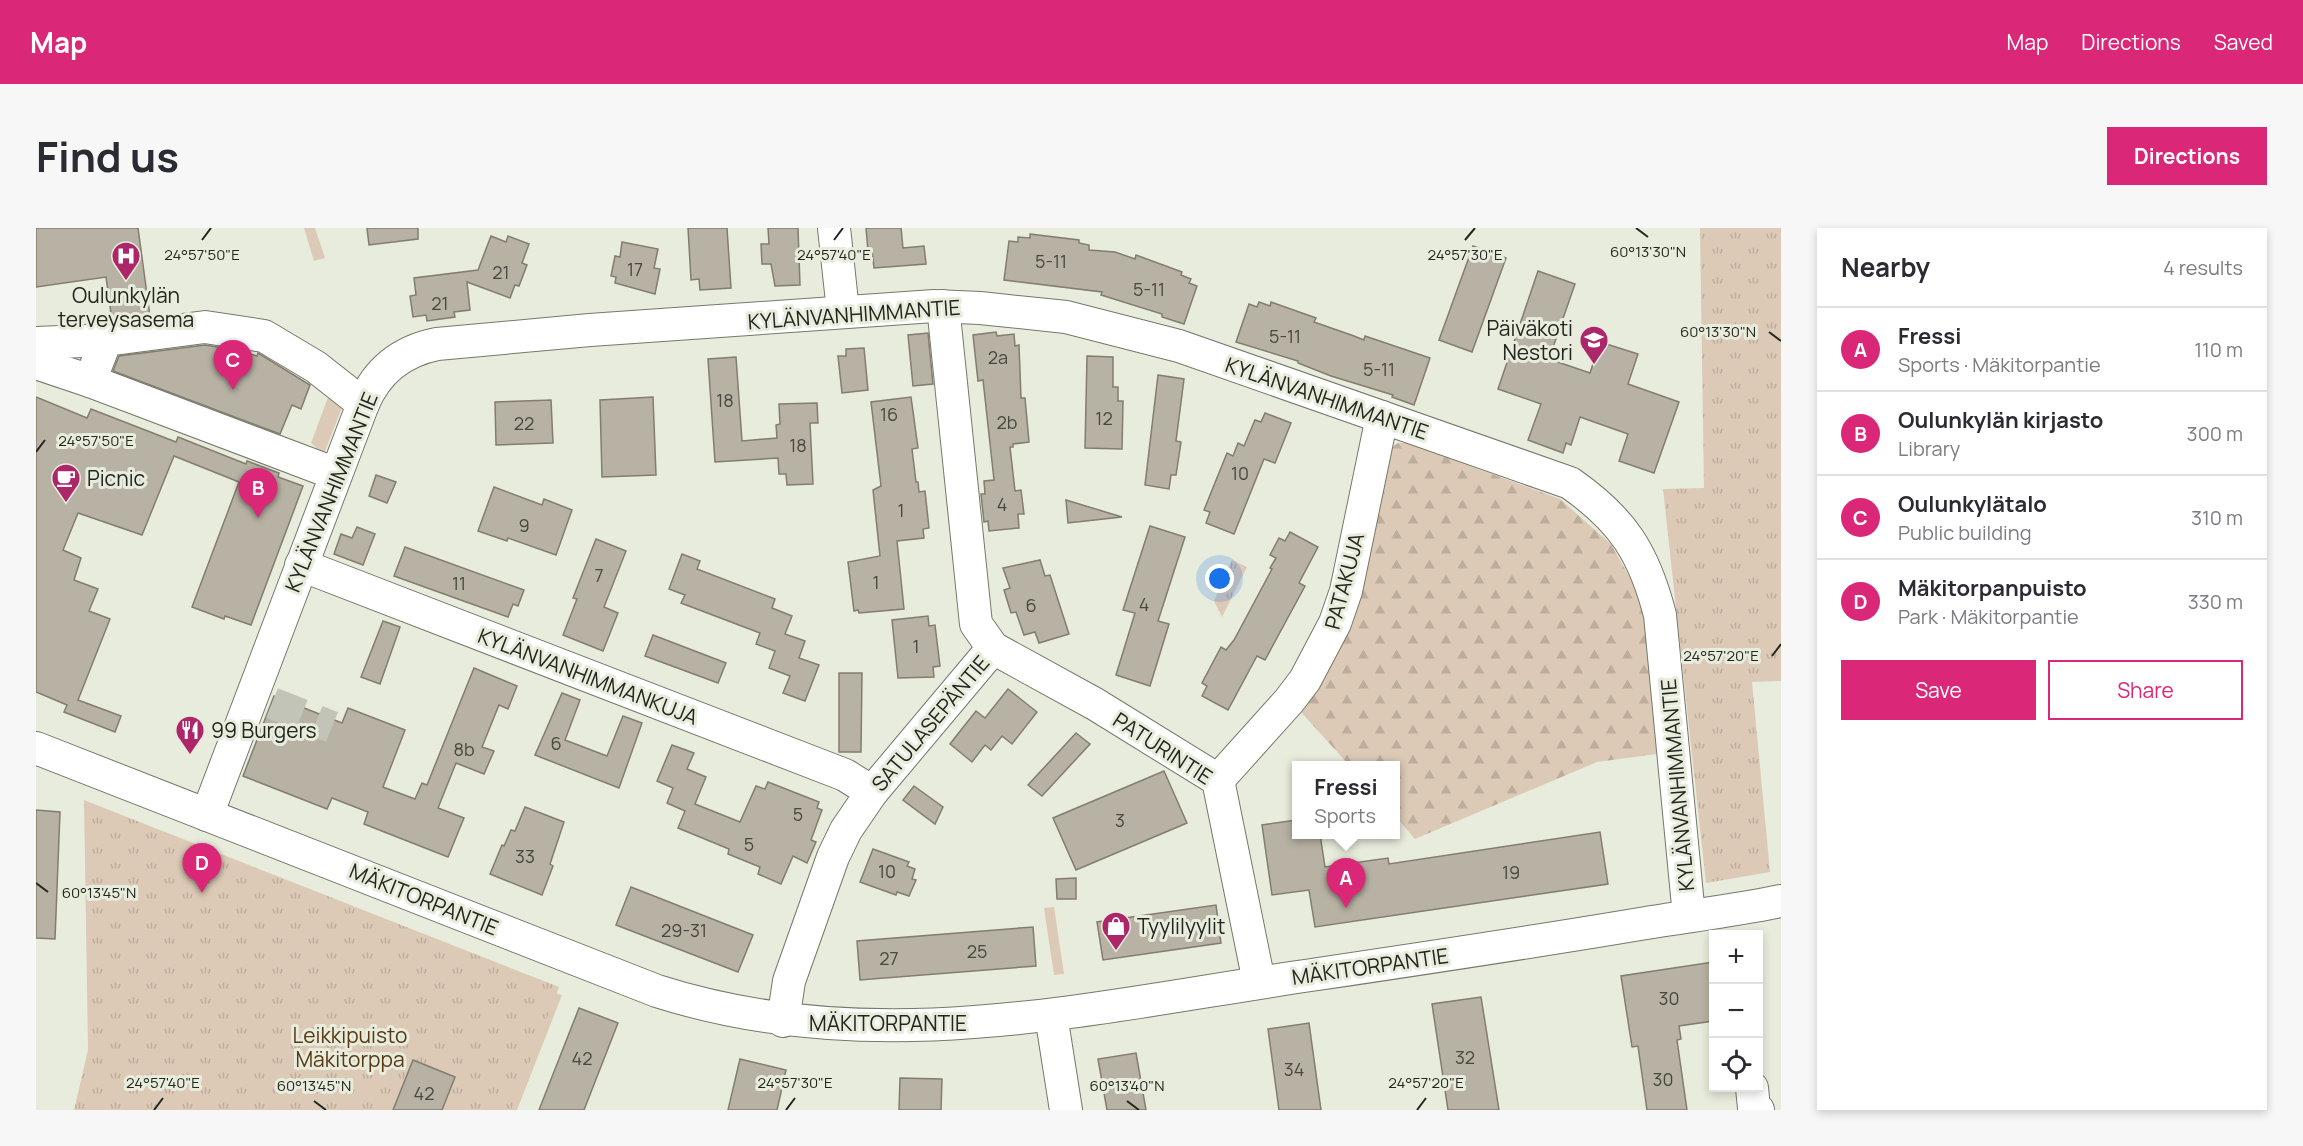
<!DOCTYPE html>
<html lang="en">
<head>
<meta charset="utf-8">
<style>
  :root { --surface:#fff; --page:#f7f7f7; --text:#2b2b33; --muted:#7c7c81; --line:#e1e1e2; --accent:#db2777 }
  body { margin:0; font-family:Manrope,sans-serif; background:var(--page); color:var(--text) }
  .controls { position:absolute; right:18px; bottom:18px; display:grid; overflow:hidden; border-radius:0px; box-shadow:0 3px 9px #0003 }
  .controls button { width:54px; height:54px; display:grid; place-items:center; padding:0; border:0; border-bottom:2px solid var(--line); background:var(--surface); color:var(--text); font:30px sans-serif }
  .you { position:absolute; left:1184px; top:351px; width:21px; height:21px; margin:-15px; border:4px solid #fff; border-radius:50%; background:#1a73e8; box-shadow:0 0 0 9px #1a73e833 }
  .badge { display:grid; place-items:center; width:39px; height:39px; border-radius:50%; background:var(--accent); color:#fff; font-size:20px; font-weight:700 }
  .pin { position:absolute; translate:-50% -50px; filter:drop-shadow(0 2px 3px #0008) }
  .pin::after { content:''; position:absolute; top:32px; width:21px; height:18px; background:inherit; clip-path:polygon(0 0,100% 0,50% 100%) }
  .popup { position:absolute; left:1256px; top:533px; width:108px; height:78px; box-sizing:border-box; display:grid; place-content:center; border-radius:0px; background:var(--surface); filter:drop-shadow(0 2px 4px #0005); font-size:20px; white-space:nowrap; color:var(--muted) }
  .popup b { font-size:22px; color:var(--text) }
  .popup::after { content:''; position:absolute; left:50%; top:100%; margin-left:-12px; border:12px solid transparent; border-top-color:var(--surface) }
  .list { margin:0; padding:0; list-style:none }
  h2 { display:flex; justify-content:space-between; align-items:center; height:78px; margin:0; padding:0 24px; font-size:26px }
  h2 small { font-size:20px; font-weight:400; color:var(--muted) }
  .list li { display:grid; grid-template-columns:39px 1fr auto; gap:18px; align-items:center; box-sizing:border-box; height:84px; padding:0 24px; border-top:2px solid var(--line) }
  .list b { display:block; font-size:22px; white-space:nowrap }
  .list p { margin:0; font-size:20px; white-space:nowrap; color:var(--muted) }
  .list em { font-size:20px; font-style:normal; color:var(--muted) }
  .actions { display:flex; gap:12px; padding:18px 24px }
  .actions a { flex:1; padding:14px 0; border:2px solid var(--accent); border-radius:0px; text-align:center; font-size:21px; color:var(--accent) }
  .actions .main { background:var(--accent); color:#fff }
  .icon { flex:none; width:33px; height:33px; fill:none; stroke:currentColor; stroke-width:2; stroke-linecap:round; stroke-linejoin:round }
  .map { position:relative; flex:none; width:1745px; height:882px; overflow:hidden; border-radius:0px }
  header { display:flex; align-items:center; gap:36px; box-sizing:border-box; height:84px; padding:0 30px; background:var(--accent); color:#fff }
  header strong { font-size:28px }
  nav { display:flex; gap:33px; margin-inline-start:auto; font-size:21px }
  .intro { display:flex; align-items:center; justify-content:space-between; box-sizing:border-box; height:144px; padding:0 36px }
  h1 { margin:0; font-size:42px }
  .button { padding:15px 27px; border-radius:0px; background:var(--accent); color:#fff; font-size:21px; font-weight:700 }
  main { display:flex; gap:36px; padding:0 36px }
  aside { flex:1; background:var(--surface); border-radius:0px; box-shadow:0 3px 9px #0003 }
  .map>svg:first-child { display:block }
  .green { fill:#dccab6 }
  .forest { fill:url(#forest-firs) }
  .park { fill:url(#park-tufts) }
  .building { fill:#b7b2a3; stroke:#827d6f; stroke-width:1.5 }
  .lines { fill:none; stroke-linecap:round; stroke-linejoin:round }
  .minor-tunnel { stroke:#c1c4b6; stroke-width:32; stroke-dasharray:32 16; stroke-linecap:butt }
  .minor-casing { stroke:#75786a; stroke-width:34 }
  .minor { stroke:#fff; stroke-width:32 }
  .ticks { fill:none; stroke:#23251f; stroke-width:2 }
  .labels { text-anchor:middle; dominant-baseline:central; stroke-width:6; stroke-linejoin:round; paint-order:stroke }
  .number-label { font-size:18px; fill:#484840 }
  .poi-label { font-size:21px; fill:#23251f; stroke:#e8ecdc; text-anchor:start }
  .street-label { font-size:21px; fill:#23251f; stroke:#e8ecdc }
  .park-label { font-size:21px; fill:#583913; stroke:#e8ecdc }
  .ticks-label { font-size:15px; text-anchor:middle; fill:#23251f; stroke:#e8ecdc; stroke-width:6; stroke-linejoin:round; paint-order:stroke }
</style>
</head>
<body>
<header>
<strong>Map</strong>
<nav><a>Map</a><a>Directions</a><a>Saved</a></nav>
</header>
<div class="intro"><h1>Find us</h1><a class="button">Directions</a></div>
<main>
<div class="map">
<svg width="1745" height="882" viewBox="0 0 1745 882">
  <defs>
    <pattern id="forest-firs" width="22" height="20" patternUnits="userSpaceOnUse" patternTransform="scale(1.5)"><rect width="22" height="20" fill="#dccab6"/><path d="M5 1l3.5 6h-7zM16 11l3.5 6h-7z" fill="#bcad9c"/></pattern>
    <pattern id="park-tufts" width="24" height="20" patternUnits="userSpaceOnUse" patternTransform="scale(1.5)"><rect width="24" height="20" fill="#dccab6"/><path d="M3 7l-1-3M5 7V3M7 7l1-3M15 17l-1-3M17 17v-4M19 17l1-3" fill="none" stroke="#bcad9c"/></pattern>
  </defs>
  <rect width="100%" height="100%" fill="#e8ecdc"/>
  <g class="green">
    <polygon points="268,0 279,0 289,30 278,33"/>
    <polygon points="294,164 308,174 288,226 275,215"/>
    <polygon points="1018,679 1028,746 1018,747 1008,680"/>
    <polygon points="516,764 526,767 481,882 455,882"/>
  </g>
  <polygon class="forest" points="1362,215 1371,215 1524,271 1575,316 1602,364 1610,390 1621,526 1561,534 1379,611 1360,589 1360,538 1313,537 1264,483 1351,223"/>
  <g class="park">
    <polygon points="1664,0 1745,0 1745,453 1716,454 1734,644 1670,655 1627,261 1668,260"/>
    <polygon points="1196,332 1211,339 1186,389 1178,373"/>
    <polygon points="48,572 523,759 475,882 38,882 52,822"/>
  </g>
  <g class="building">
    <polygon points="0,0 102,0 114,88 76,93 70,49 0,59"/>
    <polygon points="331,0 382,0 382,11 333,17"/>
    <polygon points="652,0 691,0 695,60 664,62 663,51 655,52"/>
    <polygon points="732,0 762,0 764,57 739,58 735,36 726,36 725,16 733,16"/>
    <polygon points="830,0 865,0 867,20 888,18 890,36 838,40 836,23 832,23"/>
    <polygon points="994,6 1043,12 1043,15 1053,17 1053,22 1079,24 1099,31 1100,27 1146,44 1145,47 1155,51 1153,55 1161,58 1148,96 1126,89 1126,86 1065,67 1066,64 968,52 973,13 982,14 982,9 994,10"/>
    <polygon points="455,8 470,14 472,8 493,16 486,35 491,37 483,58 479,57 474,70 431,54 434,82 418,84 419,89 391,93 390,87 377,89 374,68 380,67 378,50 442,42"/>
    <polygon points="586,14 622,21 618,40 624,41 619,66 579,55 580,49 575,48 579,28 584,29"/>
    <polygon points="1437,18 1470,30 1436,124 1403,112"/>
    <polygon points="1502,43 1539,56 1513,131 1554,145 1564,114 1602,126 1592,156 1643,174 1618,245 1583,233 1592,206 1544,189 1535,217 1530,215 1527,225 1492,212 1505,176 1462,161"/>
    <polygon points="1223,74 1234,78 1235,74 1280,90 1278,94 1318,108 1328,112 1329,108 1394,130 1378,177 1356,169 1357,167 1295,148 1262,135 1262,133 1200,114 1213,76 1221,79"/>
    <polygon points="960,104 961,108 978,106 979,118 983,117 985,170 989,170 993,214 977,216 977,219 974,219 979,263 985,262 988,286 982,286 983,300 953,303 952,293 948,294 945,266 949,266 948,253 958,252 947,152 942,153 937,107"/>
    <polygon points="892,105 897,156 877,158 872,107"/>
    <polygon points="169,117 206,123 221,128 222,125 274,157 265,181 256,177 244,206 77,143 83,128"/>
    <polygon points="828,120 832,162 806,165 802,128 810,128 810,121"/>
    <polygon points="1051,128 1077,129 1077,159 1082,159 1082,173 1087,173 1086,221 1049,220"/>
    <polygon points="700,129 706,213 741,210 740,197 744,196 743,176 781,175 782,195 774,195 777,256 751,257 750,246 743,246 742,230 679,234 672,131"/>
    <polygon points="1122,147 1148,151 1140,213 1145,214 1140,247 1135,247 1133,261 1109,257"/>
    <polygon points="0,169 51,190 55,181 140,214 142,209 210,236 211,233 243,245 242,249 267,258 215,397 189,388 188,391 156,379 203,254 138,228 106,307 42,285 27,322 45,330 38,352 62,361 53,383 74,391 42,472 85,488 79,504 28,484 31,477 0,464"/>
    <polygon points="617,169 620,247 566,249 564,172"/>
    <polygon points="875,169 882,220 876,221 880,254 882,254 883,264 889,263 893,300 887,301 888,310 861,313 868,381 823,385 822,382 818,383 812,334 844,328 837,262 845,258 835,174"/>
    <polygon points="515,172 517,215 460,217 459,174"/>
    <polygon points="1229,185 1255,195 1239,235 1228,231 1198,306 1170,295 1174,284 1168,282 1191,225 1197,228 1202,215 1208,218 1219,192 1225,194"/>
    <polygon points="340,247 360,254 351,275 333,268"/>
    <polygon points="458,259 506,277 508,271 536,282 520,327 472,310 471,313 442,303"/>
    <polygon points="1030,272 1086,289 1032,295"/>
    <polygon points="1114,298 1149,309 1122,393 1133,396 1114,458 1080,447 1099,385 1087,382"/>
    <polygon points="321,299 339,306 327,337 298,326 305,306 316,310"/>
    <polygon points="1254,304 1282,319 1263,355 1269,358 1229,432 1221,428 1192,482 1166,468 1171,458 1166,455 1185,419 1190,422 1198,412 1236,341 1234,340 1240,330 1234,327 1243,310 1249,313"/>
    <polygon points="560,311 590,323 568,379 582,385 567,423 527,407 541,371 537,370"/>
    <polygon points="369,319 488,362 482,378 477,376 472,389 358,348"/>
    <polygon points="646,326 664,333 661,341 739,371 736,380 756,388 749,406 769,413 763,430 783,437 769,473 747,465 754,448 733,440 739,423 720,416 724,405 645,375 649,367 633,361"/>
    <polygon points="1004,332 1009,348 1014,347 1033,406 1003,415 999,404 988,407 980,384 975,385 968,362 974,360 967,340"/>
    <polygon points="892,388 893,398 899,397 904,438 897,439 898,449 862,450 856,392"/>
    <polygon points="347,393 364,399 344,456 325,449"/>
    <polygon points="617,407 690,435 682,455 609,428"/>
    <polygon points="438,440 481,458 472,481 463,477 446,519 458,523 448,546 420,535 402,580 428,590 412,629 328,596 332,584 296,570 291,581 207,548 238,468 306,495 312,480 369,502 347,559 379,571 386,555 391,557"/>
    <polygon points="803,445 826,445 825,524 803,524"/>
    <polygon points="972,461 1001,484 976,516 966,508 955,522 949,517 936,534 914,516 940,483 949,490"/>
    <polygon points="526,465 544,472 529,512 571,528 587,488 606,495 583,560 499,527"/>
    <polygon points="1040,505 1054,516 1006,568 992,557"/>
    <polygon points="636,517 658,525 651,541 670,549 659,576 704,594 720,558 729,561 732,554 783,574 781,580 786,582 775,612 780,614 771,635 757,628 745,656 722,646 724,639 692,626 693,621 642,600 649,583 631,575 637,560 621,553"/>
    <polygon points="1128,543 1151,595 1040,642 1017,590"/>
    <polygon points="878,558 907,579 899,596 867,572"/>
    <polygon points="489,579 528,594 514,636 517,638 506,667 454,646 466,617 468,618 475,602 479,603"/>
    <polygon points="0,582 24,584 19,711 0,710"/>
    <polygon points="1260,592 1260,606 1284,606 1289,639 1352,630 1353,636 1564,604 1572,656 1279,699 1273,662 1236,667 1226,597"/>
    <polygon points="837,621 873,634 871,638 879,641 876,651 880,652 873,668 861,664 860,667 824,654"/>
    <polygon points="1040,650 1040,671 1021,671 1020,651"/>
    <polygon points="595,659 717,707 702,744 580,697"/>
    <polygon points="1180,677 1185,715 1067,732 1061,694"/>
    <polygon points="997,699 1000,738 824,752 821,713"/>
    <polygon points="1677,734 1677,793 1643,798 1645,811 1641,812 1651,882 1611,882 1602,818 1596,819 1585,748"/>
    <polygon points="1445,769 1463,882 1412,882 1396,776"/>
    <polygon points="543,780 582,795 548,882 503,882"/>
    <polygon points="1273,795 1285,882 1243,882 1232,801"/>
    <polygon points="1100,825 1110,882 1071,882 1062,831"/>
    <polygon points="704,831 750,842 741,882 692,882"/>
    <polygon points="377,832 419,849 406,882 357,882"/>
    <polygon points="864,850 906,851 905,882 863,882"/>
  </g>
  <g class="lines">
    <polyline class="minor-tunnel" points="236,475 296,499"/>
    <g class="minor-casing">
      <g id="minor">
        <polyline points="798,0 807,83"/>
        <polyline points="907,78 940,396 957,420 1059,476 1182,552 1223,754"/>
        <polyline points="0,115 70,112"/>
        <polyline points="0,135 54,153"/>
        <polyline points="300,246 54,153 70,112 169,99 228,108 280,139 327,176"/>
        <polyline points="265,337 809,547 836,564"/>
        <path d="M0,520L621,763C843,834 1059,778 1282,746C1390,730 1497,714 1604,696C1651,688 1698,683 1745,673"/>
        <polyline points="1182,552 1253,473 1269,452 1299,395 1310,363 1346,189"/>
        <path d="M171,587L327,176C341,142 366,123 401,116L554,102L898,78L944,80L1030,89L1143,118L1534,255C1587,292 1608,325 1624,387L1653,688"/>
        <polyline points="1015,787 1030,882"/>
        <polyline points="747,793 753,753 797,629 810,602 836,564 957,420"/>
        <polyline points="1716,860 1718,880 1722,882"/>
      </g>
    </g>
    <use href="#minor" class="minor"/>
  </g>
  <path class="ticks" d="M1600,0L1612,9M166,12L175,0M798,12L807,0M1429,12L1439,0M1733,104L1745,113M0,224L9,212M1736,428L1745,416M0,655L12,664M278,873L290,882M1091,873L1103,882M118,882L127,870M750,882L759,870M1381,882L1390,870"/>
  <defs>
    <g id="hospital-pin" transform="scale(1.5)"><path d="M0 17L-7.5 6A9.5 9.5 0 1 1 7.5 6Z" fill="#ae266a" stroke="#e8ecdc"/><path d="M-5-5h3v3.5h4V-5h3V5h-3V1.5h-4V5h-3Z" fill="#fff"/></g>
    <g id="school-pin" transform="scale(1.5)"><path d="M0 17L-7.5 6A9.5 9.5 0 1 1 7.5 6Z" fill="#ae266a" stroke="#e8ecdc"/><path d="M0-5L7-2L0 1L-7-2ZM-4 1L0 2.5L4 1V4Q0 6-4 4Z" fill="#fff"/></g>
    <g id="cafe-pin" transform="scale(1.5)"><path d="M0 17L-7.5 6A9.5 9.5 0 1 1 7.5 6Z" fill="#ae266a" stroke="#e8ecdc"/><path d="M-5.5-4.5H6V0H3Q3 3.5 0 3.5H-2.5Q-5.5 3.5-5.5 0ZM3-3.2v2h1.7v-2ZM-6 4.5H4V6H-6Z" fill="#fff"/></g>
    <g id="restaurant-pin" transform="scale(1.5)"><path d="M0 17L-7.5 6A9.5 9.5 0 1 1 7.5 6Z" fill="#ae266a" stroke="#e8ecdc"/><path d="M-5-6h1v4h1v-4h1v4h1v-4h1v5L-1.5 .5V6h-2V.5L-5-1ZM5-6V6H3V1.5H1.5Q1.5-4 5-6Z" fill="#fff"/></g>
    <g id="shop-pin" transform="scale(1.5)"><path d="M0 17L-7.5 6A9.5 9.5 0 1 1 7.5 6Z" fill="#ae266a" stroke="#e8ecdc"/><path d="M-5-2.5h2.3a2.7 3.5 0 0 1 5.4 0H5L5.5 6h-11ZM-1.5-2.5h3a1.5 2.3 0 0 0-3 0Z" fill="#fff"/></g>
  </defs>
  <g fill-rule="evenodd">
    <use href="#hospital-pin" x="90" y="28"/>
    <use href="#school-pin" x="1558" y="112"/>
    <use href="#cafe-pin" x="30" y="250"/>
    <use href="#restaurant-pin" x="154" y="502"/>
    <use href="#shop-pin" x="1080" y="698"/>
  </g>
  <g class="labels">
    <g class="number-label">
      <text x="1015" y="33">5-11</text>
      <text x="599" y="41">17</text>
      <text x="465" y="44">21</text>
      <text x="1113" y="61">5-11</text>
      <text x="404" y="75">21</text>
      <text x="1249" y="108">5-11</text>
      <text x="962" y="129">2a</text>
      <text x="1343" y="141">5-11</text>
      <text x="689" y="172">18</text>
      <text x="853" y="186">16</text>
      <text x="1068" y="190">12</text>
      <text x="971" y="194">2b</text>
      <text x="488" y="195">22</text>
      <text x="762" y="217">18</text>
      <text x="1204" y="245">10</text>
      <text x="966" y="276">4</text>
      <text x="865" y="282">1</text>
      <text x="488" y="297">9</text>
      <text x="563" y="347">7</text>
      <text x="840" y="354">1</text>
      <text x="423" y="355">11</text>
      <text x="1108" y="376">4</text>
      <text x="995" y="377">6</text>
      <text x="880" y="418">1</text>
      <text x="520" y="515">6</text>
      <text x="428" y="521">8b</text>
      <text x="762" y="586">5</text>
      <text x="1084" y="592">3</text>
      <text x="713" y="616">5</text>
      <text x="489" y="628">33</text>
      <text x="851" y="643">10</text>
      <text x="1475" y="644">19</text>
      <text x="648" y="702">29-31</text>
      <text x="941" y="723">25</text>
      <text x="853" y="730">27</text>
      <text x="1633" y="770">30</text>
      <text x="1429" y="829">32</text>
      <text x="546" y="830">42</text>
      <text x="1258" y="841">34</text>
      <text x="1627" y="851">30</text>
      <text x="388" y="865">42</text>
    </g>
    <g class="poi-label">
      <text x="90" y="67" text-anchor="middle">Oulunkylän<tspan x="90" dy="24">terveysasema</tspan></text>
      <text x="1537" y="100" text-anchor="end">Päiväkoti<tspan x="1537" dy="24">Nestori</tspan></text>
      <text x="51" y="250">Picnic</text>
      <text x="175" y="502">99 Burgers</text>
      <text x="1101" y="698">Tyylilyylit</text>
    </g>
    <g class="street-label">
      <text transform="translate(818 86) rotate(-4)">KYLÄNVANHIMMANTIE</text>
      <text transform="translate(1291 170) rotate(19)">KYLÄNVANHIMMANTIE</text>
      <text transform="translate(295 264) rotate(-68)">KYLÄNVANHIMMANTIE</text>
      <text transform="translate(1308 353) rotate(-75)">PATAKUJA</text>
      <text transform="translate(552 448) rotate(21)">KYLÄNVANHIMMANKUJA</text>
      <text transform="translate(894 495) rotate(-50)">SATULASEPÄNTIE</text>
      <text transform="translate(1127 520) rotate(33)">PATURINTIE</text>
      <text transform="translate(1641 557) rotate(-95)">KYLÄNVANHIMMANTIE</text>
      <text transform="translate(388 671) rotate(22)">MÄKITORPANTIE</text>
      <text transform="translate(1334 738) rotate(-8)">MÄKITORPANTIE</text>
      <text x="852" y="795">MÄKITORPANTIE</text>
    </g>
    <g class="park-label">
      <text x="314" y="807">Leikkipuisto<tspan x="314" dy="24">Mäkitorppa</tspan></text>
    </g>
  </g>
  <g class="ticks-label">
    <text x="1612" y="29">60°13'30"N</text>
    <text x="166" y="32">24°57'50"E</text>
    <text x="798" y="32">24°57'40"E</text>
    <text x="1429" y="32">24°57'30"E</text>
    <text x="1682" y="109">60°13'30"N</text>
    <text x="60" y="218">24°57'50"E</text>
    <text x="1685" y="433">24°57'20"E</text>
    <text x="63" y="670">60°13'45"N</text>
    <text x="127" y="860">24°57'40"E</text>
    <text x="759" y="860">24°57'30"E</text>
    <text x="1390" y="860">24°57'20"E</text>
    <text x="278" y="863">60°13'45"N</text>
    <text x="1091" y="863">60°13'40"N</text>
  </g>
</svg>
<div class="controls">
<button>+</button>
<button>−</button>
<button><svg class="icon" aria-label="locate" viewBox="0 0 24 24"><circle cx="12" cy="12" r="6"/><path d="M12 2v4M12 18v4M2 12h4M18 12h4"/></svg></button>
</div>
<div class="you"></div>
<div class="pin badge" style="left:1310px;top:680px">A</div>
<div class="popup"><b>Fressi</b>Sports</div>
<div class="pin badge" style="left:222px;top:290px">B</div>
<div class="pin badge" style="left:197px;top:162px">C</div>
<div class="pin badge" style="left:166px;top:665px">D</div>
</div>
<aside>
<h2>Nearby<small>4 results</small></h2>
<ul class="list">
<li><span class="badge">A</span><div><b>Fressi</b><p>Sports · Mäkitorpantie</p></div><em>110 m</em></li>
<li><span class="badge">B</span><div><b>Oulunkylän kirjasto</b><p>Library</p></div><em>300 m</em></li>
<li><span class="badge">C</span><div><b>Oulunkylätalo</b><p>Public building</p></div><em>310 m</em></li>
<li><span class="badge">D</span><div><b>Mäkitorpanpuisto</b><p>Park · Mäkitorpantie</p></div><em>330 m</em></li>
</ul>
<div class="actions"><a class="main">Save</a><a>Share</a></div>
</aside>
</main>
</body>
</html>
